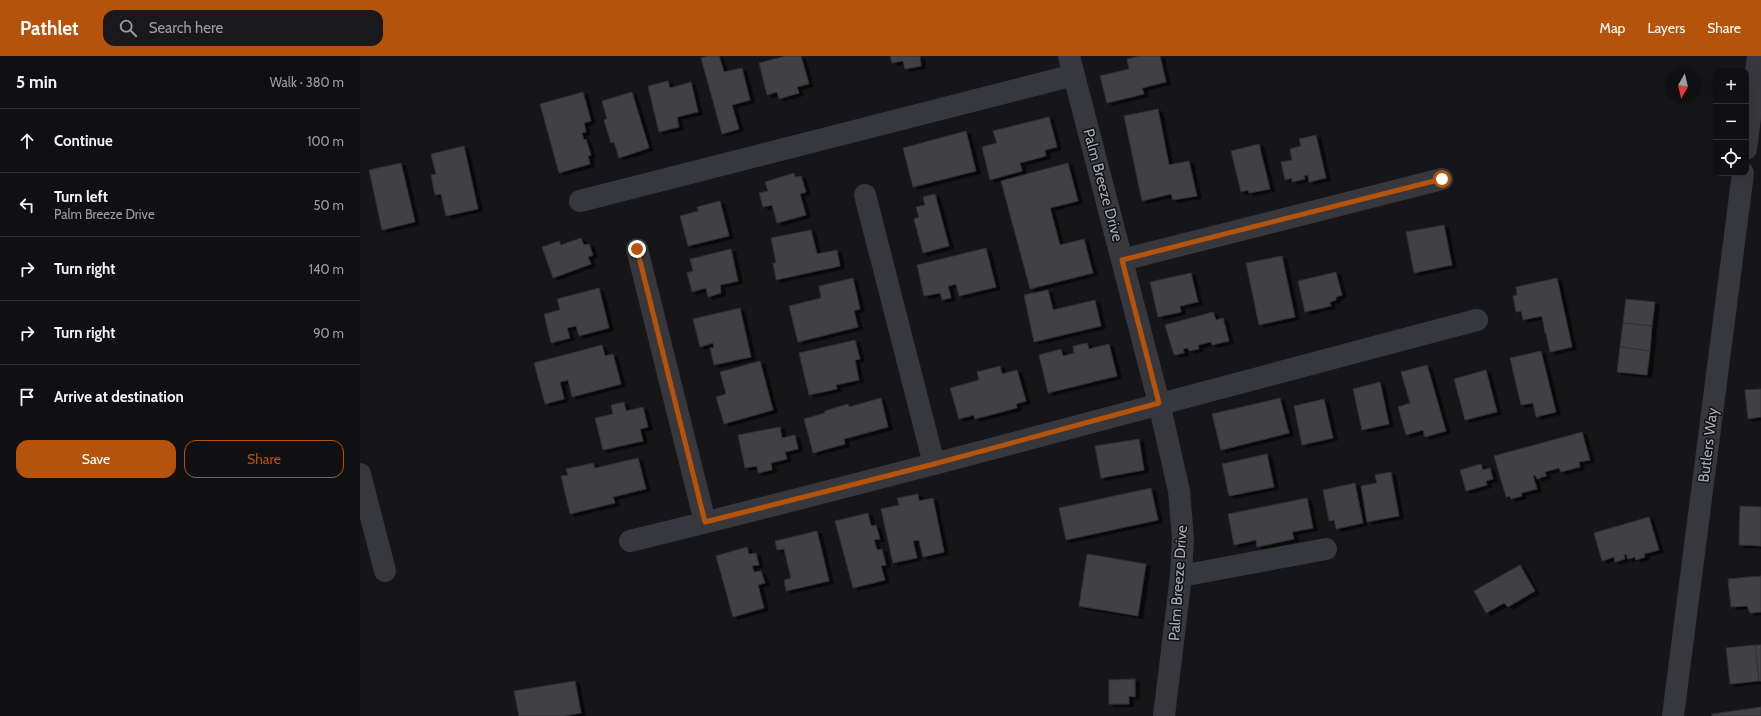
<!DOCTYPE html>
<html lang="en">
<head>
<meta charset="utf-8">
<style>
  :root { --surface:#101012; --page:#19191b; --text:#f1f3f6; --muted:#9c9d9f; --line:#303032; --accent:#b45309 }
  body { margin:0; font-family:Cabin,sans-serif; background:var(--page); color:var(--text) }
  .controls { position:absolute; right:12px; top:12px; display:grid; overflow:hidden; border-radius:8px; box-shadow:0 4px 16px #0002 }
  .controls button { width:36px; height:36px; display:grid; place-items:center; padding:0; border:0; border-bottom:1px solid var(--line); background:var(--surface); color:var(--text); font:20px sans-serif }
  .compass { position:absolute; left:1305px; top:12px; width:36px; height:36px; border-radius:50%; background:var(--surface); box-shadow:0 4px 16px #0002; rotate:188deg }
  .stop { position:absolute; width:12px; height:12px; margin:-9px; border:3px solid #b45309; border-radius:50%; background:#fff }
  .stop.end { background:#b45309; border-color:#fff; box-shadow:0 1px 4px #0008 }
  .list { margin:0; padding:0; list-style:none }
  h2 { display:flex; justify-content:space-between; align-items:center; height:52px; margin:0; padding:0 16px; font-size:17px }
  h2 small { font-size:13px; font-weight:400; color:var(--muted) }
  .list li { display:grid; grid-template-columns:26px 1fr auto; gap:12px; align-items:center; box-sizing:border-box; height:64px; padding:0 16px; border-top:1px solid var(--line) }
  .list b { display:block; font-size:15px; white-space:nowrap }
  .list p { margin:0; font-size:13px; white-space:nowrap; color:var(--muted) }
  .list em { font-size:13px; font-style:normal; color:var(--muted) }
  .actions { display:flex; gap:8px; padding:12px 16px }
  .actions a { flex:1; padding:9px 0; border:1px solid var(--accent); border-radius:12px; text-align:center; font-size:14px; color:var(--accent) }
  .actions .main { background:var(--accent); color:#fff }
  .icon { flex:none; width:22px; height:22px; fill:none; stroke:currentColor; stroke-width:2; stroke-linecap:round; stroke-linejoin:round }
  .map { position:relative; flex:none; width:1401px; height:660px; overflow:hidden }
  header { display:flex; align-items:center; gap:24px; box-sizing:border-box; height:56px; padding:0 20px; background:var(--accent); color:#fff }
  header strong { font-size:19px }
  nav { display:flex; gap:22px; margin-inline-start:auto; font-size:14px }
  .search { width:280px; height:36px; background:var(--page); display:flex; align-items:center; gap:10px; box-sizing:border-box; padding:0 14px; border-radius:12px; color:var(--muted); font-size:15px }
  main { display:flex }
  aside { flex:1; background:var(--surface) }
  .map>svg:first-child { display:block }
  .building { fill:#404145; stroke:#303034; filter:url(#shadow) }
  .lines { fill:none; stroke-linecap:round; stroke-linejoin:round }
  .minor { stroke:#37383d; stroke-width:22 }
  .route { stroke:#b45309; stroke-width:5 }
  .labels { text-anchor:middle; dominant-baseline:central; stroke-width:3; stroke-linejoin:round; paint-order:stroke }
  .street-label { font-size:15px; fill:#a8adb8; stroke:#111113 }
</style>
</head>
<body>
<header>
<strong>Pathlet</strong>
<div class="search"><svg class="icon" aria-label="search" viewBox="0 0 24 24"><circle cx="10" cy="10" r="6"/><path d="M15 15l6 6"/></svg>Search here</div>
<nav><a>Map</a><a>Layers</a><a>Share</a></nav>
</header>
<main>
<aside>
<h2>5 min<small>Walk · 380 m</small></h2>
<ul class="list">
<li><svg class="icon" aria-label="ahead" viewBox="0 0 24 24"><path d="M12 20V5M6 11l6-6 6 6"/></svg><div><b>Continue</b></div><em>100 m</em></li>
<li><svg class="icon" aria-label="left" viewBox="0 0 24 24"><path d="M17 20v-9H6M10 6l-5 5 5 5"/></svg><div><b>Turn left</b><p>Palm Breeze Drive</p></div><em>50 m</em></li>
<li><svg class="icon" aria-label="right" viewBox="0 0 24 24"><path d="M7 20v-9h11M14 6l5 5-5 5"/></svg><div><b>Turn right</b></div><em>140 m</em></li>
<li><svg class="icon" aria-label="right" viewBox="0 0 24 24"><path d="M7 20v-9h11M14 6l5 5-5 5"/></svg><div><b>Turn right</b></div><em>90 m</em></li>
<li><svg class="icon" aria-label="arrive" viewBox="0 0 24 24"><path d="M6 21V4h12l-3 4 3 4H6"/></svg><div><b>Arrive at destination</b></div></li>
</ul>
<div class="actions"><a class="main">Save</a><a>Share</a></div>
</aside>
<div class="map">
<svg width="1401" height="660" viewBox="0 0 1401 660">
  <defs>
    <filter id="shadow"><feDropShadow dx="4.5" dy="2.5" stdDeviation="0" flood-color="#0009"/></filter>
  </defs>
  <rect width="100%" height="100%" fill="#161618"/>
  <g class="building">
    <polygon points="348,0 359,0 364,16 382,12 390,44 372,49 379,73 362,78 341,2"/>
    <polygon points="426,0 441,0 449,28 437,31 439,37 419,43 417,36 407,39 399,7"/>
    <polygon points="530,0 560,0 561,10 545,13 543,5 532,7"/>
    <polygon points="780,0 800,0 806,26 782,32 784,38 747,47 740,20 769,13 767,3"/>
    <polygon points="308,25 310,32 331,26 338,56 317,61 319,71 299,76 288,30"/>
    <polygon points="223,36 231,65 224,67 226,76 222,77 224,84 226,83 231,99 228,100 230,108 199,117 180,48"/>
    <polygon points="272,36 289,92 259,102 254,86 251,87 244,64 247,63 242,45"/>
    <polygon points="798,53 809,109 829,105 837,140 813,144 811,138 782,145 764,60"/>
    <polygon points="689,61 697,91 685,94 686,100 660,107 662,115 630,124 622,91 637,87 633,75"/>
    <polygon points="606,75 616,115 553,131 543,92"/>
    <polygon points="956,79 966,122 949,126 948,119 944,120 945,123 932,126 932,122 925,124 921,106 932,104 930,93 941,90 939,83"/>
    <polygon points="899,88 910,133 889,137 888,134 881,136 871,95"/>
    <polygon points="104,90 118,153 86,160 81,138 75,139 71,119 76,118 71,98"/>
    <polygon points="41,107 55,166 22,174 9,114"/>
    <polygon points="708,107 718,145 690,152 700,189 724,183 733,217 670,233 641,125"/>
    <polygon points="434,117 435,121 441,120 446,136 440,138 446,159 417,167 412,149 403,151 399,137 408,135 405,126"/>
    <polygon points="575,138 589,190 563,197 554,163 559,161 556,151 565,149 563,141"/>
    <polygon points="360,145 369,180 328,190 320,160 338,155 337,151"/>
    <polygon points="1084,169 1092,209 1054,217 1046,176"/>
    <polygon points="451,174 457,198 477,194 480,210 416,224 413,207 416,207 411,182"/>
    <polygon points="221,182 224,189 229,188 233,199 228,201 231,208 193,222 182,191 199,185 201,189"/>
    <polygon points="626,192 636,231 599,240 596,228 588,230 591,242 582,244 580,237 564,240 557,209"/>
    <polygon points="371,193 378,225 360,229 361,237 348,241 346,232 332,236 327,217 333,215 330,203"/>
    <polygon points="922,200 935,261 899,269 886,207"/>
    <polygon points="976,216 982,239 976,241 976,244 970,246 971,250 945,256 938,225"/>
    <polygon points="831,217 838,246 820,250 821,256 798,261 790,226"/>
    <polygon points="493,222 500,253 494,255 498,271 438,286 429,250 461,242 459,230"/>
    <polygon points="1197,222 1212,291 1190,296 1186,277 1185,277 1182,260 1163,264 1161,255 1156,256 1153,240 1157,239 1156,231"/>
    <polygon points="239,232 249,272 219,280 216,270 207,272 210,282 191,287 184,258 200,254 197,243"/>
    <polygon points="688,234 693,254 735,244 741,270 674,286 664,239"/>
    <polygon points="1266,243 1295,246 1292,270 1263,267"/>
    <polygon points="380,252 391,301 354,309 350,292 354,292 353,287 340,291 333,263"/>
    <polygon points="853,256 856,264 863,262 869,285 852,289 851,286 838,289 839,293 829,295 828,292 823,293 824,297 814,299 805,269"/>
    <polygon points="1263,267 1292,270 1290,295 1260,291"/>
    <polygon points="495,284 500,303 495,304 499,324 476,329 477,333 449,339 439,297"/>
    <polygon points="727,287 729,293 749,288 757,320 688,337 679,299 701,293 703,300 714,297 713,290"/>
    <polygon points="242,289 245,300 253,298 261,328 212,341 208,324 200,326 204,343 185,348 174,307"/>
    <polygon points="1260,291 1290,295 1287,319 1257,316"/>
    <polygon points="1181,295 1196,356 1176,361 1173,347 1161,349 1150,302"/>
    <polygon points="400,305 413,354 364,368 356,341 366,338 360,316"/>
    <polygon points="1067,309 1086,375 1065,381 1063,374 1046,379 1038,351 1050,347 1041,316"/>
    <polygon points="640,310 642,318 657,314 666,345 656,348 657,352 615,363 614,359 599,363 590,332 619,324 617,316"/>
    <polygon points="1126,314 1137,356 1105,364 1094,323"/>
    <polygon points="1020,326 1029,368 1002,374 993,333"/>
    <polygon points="1401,333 1401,361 1388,363 1385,334"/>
    <polygon points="521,342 528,371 484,383 485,388 453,397 444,363 465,357 465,355 488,348 489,351"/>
    <polygon points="920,342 929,377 861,394 852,358"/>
    <polygon points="964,343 973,382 942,389 934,350"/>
    <polygon points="264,346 266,355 283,351 288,371 280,373 283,385 243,394 235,362 253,358 251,349"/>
    <polygon points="420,371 422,382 435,379 438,393 425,396 427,403 411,407 412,414 398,417 397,410 385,412 378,379"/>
    <polygon points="1222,376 1230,404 1219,406 1220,411 1201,416 1199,412 1185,416 1186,420 1177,423 1175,419 1173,419 1177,433 1161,437 1162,440 1151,443 1150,440 1146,441 1134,400"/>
    <polygon points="779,383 784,414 741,422 735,390"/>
    <polygon points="907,398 914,431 869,440 862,408"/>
    <polygon points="278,402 286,433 253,441 255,447 210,458 201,420 208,419 206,413 233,407 235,412"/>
    <polygon points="1121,408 1123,414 1130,412 1133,423 1126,425 1127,429 1106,435 1100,414"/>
    <polygon points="1031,416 1039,460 1007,466 1001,430 1017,427 1015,419"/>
    <polygon points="995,427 1003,467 976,473 974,464 969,465 963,434"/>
    <polygon points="791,432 798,464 706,484 699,452"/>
    <polygon points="558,438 559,445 573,442 584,496 563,501 559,484 553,485 557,502 533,507 521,453 539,449 537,442"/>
    <polygon points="947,442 953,472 932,476 934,483 897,491 896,484 874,489 868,458"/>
    <polygon points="1380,450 1401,451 1401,490 1379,489"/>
    <polygon points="508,457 511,470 516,469 520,483 514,484 517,494 522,493 526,509 521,510 525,524 493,532 475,465"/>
    <polygon points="1289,461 1299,494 1284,498 1285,501 1276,504 1275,501 1268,503 1266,498 1264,499 1265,503 1255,506 1254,501 1242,505 1234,477"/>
    <polygon points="457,475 469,525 426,535 424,524 431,522 424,493 417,494 415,485"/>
    <polygon points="387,491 389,498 396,497 399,509 392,510 394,516 401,515 405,527 398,529 404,552 373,561 356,500"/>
    <polygon points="727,498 786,508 778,560 719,550"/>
    <polygon points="1160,509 1175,535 1148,551 1144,547 1126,557 1114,535"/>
    <polygon points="1401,520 1401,556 1390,557 1387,550 1371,551 1368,523"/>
    <polygon points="1395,589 1401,589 1401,625 1399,625"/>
    <polygon points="1395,589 1399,625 1370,628 1366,592"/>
    <polygon points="775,623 775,641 769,640 769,648 749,648 749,624"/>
    <polygon points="215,625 221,657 204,660 159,660 154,635"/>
    <polygon points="1401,651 1401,660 1352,660 1352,658"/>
  </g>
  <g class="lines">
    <g class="minor">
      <polyline points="709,0 799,347 819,435 823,482 821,520 804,660"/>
      <polyline points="1386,93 1398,0"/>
      <polyline points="505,139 574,408"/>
      <polyline points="220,145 714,19"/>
      <polyline points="277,193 345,466"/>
      <polyline points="762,204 1082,123"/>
      <polyline points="0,418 25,515"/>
      <path d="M270,485C553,416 835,338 1117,264"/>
      <polyline points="821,520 966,493"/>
      <polyline points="1313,660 1383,117"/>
    </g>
  </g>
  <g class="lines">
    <polyline class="route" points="277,193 345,466 574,408 799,347 762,204 1082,123"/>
  </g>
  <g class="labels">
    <g class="street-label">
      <text transform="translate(743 129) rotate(75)">Palm Breeze Drive</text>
      <text transform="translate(1348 389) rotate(-83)">Butlers Way</text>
      <text transform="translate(818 527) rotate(-86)">Palm Breeze Drive</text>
    </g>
  </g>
</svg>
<div class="controls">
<button>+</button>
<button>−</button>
<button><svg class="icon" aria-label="locate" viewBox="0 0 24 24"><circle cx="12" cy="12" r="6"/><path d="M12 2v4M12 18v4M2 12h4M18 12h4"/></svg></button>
</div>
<svg class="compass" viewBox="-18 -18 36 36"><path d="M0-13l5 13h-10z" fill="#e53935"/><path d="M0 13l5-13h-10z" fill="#9c9d9f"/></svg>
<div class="stop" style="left:1082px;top:123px"></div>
<div class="stop end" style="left:277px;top:193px"></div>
</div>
</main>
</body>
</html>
